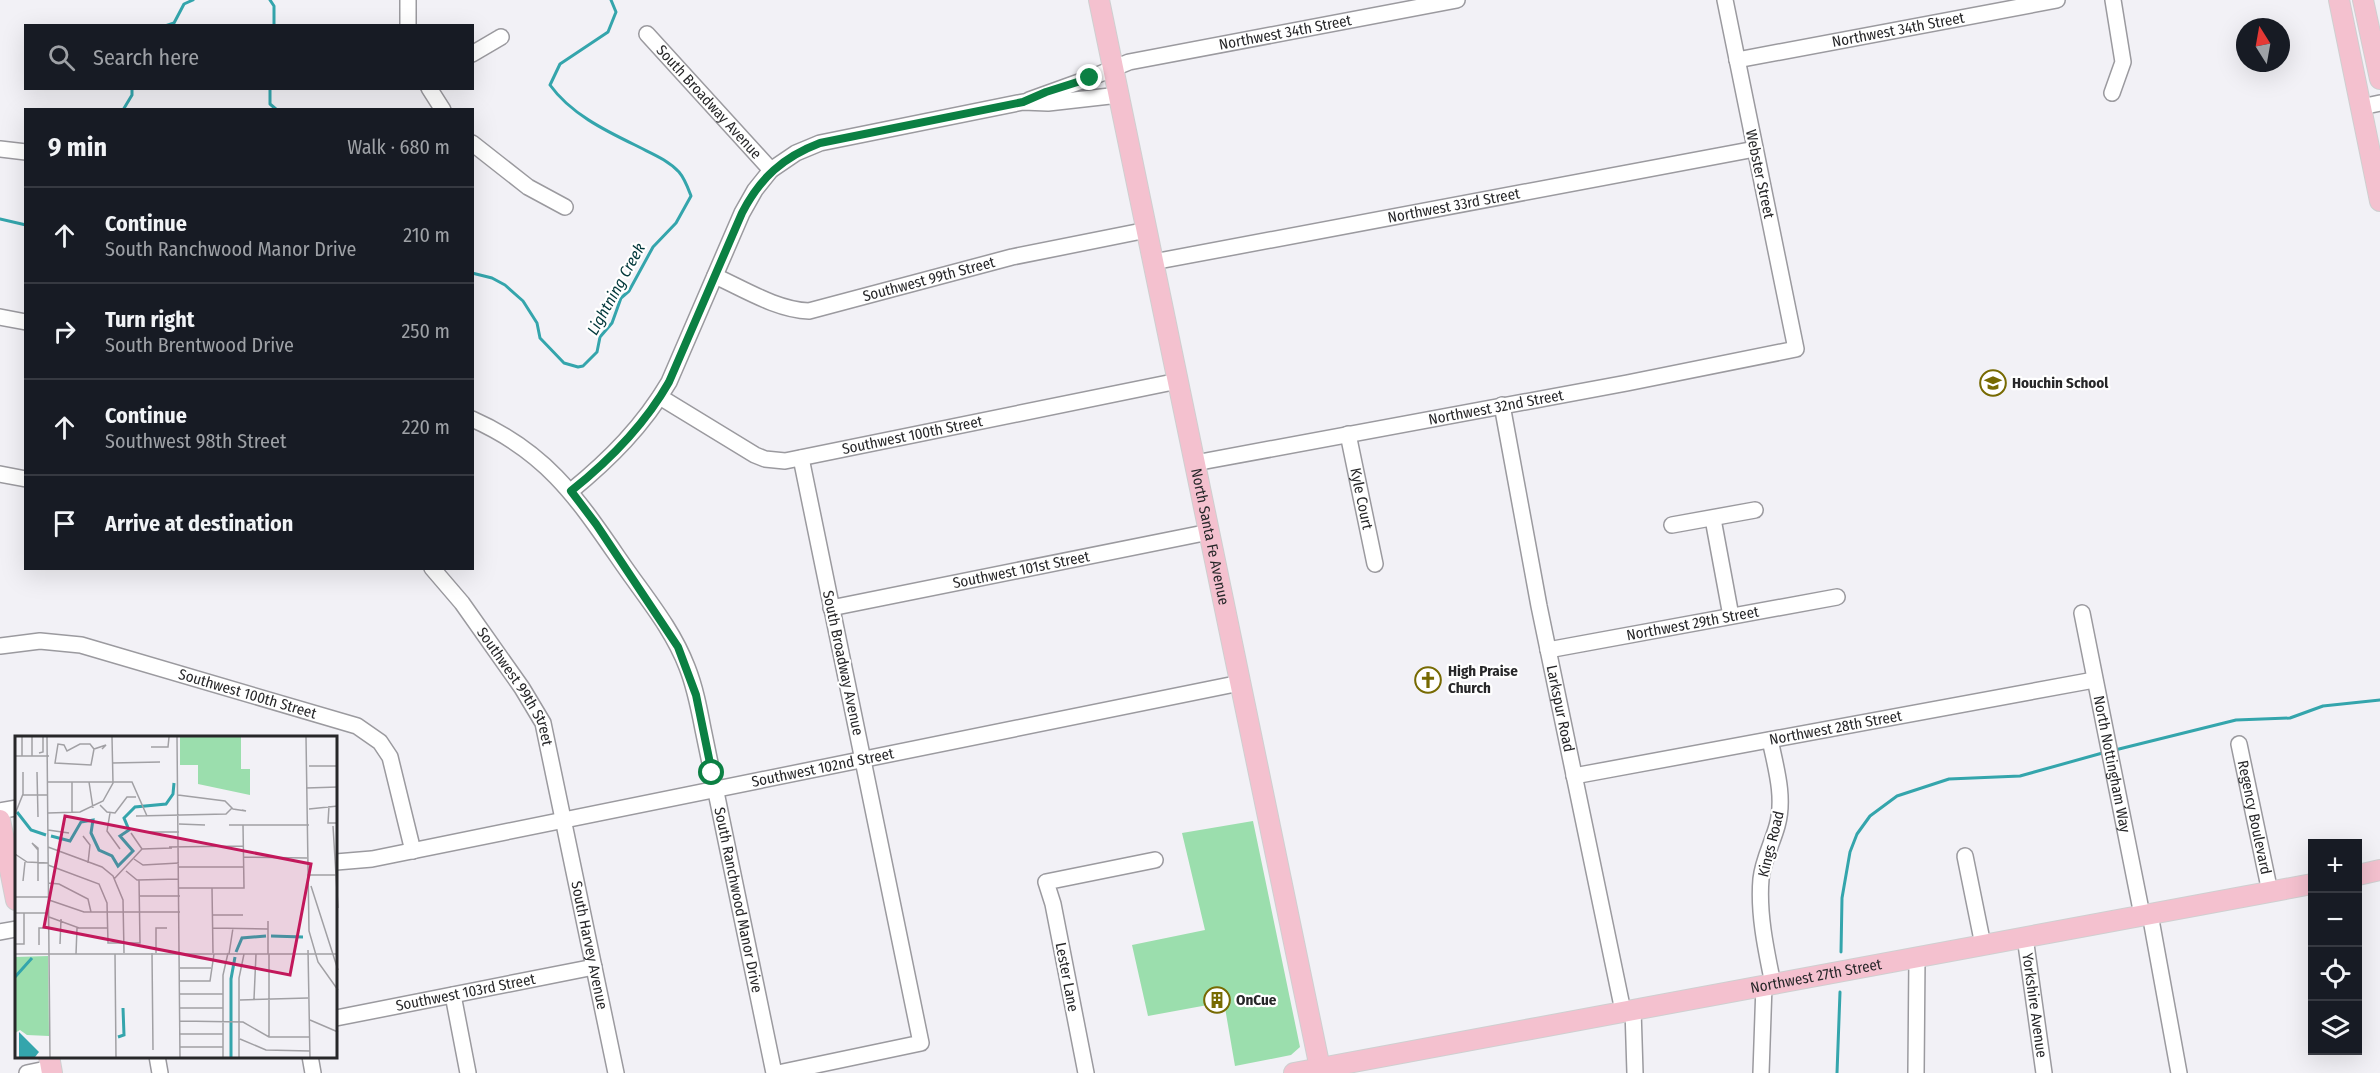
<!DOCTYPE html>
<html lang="en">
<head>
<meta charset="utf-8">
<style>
  :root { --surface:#171b24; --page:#20242c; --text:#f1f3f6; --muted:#9ea1a6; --line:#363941 }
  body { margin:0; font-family:"Fira Sans Condensed",sans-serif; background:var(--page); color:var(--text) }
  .controls { position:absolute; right:18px; bottom:18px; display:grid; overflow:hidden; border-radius:0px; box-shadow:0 6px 24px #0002 }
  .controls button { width:54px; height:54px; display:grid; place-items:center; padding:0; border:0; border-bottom:2px solid var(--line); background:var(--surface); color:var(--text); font:30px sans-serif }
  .compass { position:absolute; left:2236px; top:18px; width:54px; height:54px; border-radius:50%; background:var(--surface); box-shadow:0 6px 24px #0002; rotate:349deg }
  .stop { position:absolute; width:18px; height:18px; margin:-14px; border:4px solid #0b8043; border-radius:50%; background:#fff }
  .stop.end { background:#0b8043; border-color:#fff; box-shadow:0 2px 6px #0008 }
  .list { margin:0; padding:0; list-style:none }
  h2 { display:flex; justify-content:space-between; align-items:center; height:78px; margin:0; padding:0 24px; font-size:26px }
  h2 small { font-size:20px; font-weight:400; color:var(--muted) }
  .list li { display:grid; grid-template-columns:39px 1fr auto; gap:18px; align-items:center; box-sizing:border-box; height:96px; padding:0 24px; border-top:2px solid var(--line) }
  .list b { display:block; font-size:22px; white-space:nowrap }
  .list p { margin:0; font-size:20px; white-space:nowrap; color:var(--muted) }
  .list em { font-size:20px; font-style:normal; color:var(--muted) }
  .icon { flex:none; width:33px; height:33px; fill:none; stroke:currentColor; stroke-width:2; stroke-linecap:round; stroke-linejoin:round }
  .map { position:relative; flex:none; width:2380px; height:1073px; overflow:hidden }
  .search { position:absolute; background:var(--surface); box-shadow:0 6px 24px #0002; left:24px; top:24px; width:450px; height:66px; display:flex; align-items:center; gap:15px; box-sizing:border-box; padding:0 21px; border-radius:0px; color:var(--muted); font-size:22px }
  .panel { position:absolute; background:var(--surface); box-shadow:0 6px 24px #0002; left:24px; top:108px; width:450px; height:462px; border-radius:0px }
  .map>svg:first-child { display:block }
  .green { fill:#9bdead }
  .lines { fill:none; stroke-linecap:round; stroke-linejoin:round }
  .stream { stroke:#34a5ac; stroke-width:3 }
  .minor-casing { stroke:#9b9a9f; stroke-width:18 }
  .major-casing { stroke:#cfcfd0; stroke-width:22 }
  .minor { stroke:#fff; stroke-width:15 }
  .major { stroke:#f4c1cf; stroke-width:20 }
  .route { stroke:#0b8043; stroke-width:8 }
  .labels { text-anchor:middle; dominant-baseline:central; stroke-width:4.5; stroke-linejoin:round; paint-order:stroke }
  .street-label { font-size:15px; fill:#272729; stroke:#fff }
  .poi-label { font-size:15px; font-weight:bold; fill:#272729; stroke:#fff; text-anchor:start }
  .water-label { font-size:16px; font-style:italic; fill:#02383b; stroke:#fff }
  .inset-river { fill:none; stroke:#34a5ac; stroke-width:3 }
  .inset-road { fill:none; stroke:#a1a0a4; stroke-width:1.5 }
  .view { fill:#c2185b; fill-opacity:0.15; stroke:#c2185b; stroke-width:3 }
  .inset-edge { fill:none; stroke:#272729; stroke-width:3 }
</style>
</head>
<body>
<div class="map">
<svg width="2380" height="1073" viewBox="0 0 2380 1073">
  <rect width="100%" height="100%" fill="#f2f1f6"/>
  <polygon class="green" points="1253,821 1300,1047 1291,1055 1235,1066 1224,1002 1148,1016 1132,945 1205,930 1182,833"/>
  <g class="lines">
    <g class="stream">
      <polyline points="270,0 274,6 274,26"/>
      <polyline points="165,26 174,23 184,4 193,0"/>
      <polyline points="270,88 270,104 277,110"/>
      <polyline points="123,110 132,95 132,88"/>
      <polyline points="0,219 26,225"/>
      <path d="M472,273L492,278L505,285L523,301L537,323L540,338L564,363L578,367L583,366L597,352L600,337L612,323L621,298L629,291L653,247L676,223L691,196C688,188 685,179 679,172C667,159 650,153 635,145C604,130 570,113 550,85L560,64L608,32L616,12L611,0"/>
      <polyline points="2115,750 2236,720 2290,718 2323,706 2380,700"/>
      <polyline points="1841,952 1842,898 1850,852 1857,834 1870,816 1897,796 1949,779 2020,776 2106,752"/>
      <polyline points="1837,1073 1840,992"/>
    </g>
    <g class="minor-casing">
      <g id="minor">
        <polyline points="408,26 408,0"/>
        <path id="s1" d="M647,34L771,170"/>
        <polyline points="472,54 501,37"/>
        <path id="s2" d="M1737,60L2057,0"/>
        <polyline points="429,88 443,110"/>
        <polyline points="2112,93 2123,62 2113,0"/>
        <path id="s3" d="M1029,100L1090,78L1129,62L1457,0"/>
        <polyline points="2361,107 2380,103"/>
        <polyline points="472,143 528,187 565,207"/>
        <polyline points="0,149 26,152"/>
        <path id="s4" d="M1153,262L1755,149"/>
        <path id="s5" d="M715,276C744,289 777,310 809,311L1012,257L1147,230"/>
        <polyline points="0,317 26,322"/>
        <path id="s6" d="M660,397L755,455L765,459L785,461L1178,381"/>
        <path id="s7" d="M1502,405L1539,606L1623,1011"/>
        <path id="s8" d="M472,419C549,453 579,501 624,566C647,599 673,630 687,667C695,687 699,708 703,729L774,1073"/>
        <path id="s9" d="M1348,434L1375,564"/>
        <path id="s10" d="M1195,463L1627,383L1796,349L1725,0"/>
        <polyline points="0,474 26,479"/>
        <path d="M571,491C610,459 643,426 669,382L742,213L755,190L771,170L796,153L820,143L1023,102L1048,103L1119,95"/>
        <polyline points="1713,519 1731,616"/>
        <polyline points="1672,525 1755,510"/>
        <path id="s11" d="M432,568L462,603L522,688L543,723L616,1073"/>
        <path id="s12" d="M831,608L1209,532"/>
        <path id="s13" d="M2082,613L2142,915"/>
        <path id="s14" d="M0,646L40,641L81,645L357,726L380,742L390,757L413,851"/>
        <path id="s15" d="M1548,650L1837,597"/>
        <path d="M1770,740C1776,768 1785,798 1777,826C1772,844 1763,860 1761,879C1758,913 1766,950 1773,984"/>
        <path id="s16" d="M2239,744L2270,892"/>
        <path id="s17" d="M1574,776L2094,680"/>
        <polyline points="0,811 16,808"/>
        <polyline points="1965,856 1983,945"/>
        <path id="s18" d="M336,862L372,859L1240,683"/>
        <polyline points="2150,914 2179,1073"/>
        <polyline points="0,932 16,929"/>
        <path id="s19" d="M2025,937L2044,1073"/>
        <polyline points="453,995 468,1073"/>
        <polyline points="1633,1009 1635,1073"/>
        <path id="s20" d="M336,1018L594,967"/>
        <polyline points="157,1056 160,1073"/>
        <polyline points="310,1056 313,1073"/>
        <polyline points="27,1073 51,1068"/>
        <polyline points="778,1073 921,1043 801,458"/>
        <polyline points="1086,1073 1053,904 1046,882 1155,860"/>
        <polyline points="1761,1073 1764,985"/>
        <polyline points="1916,1073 1917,957"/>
      </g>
    </g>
    <g class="major-casing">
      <g id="major">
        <path id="s21" d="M1099,0L1321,1073"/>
        <polyline points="2339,0 2380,201"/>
        <polyline points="2363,0 2380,79"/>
        <polyline points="0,820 16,900"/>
        <polyline points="2358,875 2380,870"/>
        <polyline points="49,1056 52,1073"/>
        <path id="s22" d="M1294,1073L2312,884"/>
      </g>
    </g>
    <use href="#minor" class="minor"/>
    <use href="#major" class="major"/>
  </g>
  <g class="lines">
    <path class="route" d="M712,773L696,695L678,647L596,524L571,491C610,460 644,426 669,382L742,213C760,178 783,157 820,143L1023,102L1046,92L1090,78"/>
  </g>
  <defs>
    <g id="school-ring" transform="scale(1.35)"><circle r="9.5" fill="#fff" stroke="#776a02" stroke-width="1.5"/><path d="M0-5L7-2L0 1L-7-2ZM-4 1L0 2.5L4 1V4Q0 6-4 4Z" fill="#776a02"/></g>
    <g id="church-ring" transform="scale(1.35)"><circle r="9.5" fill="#fff" stroke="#776a02" stroke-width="1.5"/><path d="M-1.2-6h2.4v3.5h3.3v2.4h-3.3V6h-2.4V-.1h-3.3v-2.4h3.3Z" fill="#776a02"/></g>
    <g id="building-ring" transform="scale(1.35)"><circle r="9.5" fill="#fff" stroke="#776a02" stroke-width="1.5"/><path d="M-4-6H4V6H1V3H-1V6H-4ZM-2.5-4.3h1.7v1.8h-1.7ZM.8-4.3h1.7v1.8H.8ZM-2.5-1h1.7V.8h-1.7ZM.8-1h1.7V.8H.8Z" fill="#776a02"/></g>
  </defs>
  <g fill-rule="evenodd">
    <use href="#school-ring" x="1993" y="383"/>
    <use href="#church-ring" x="1428" y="680"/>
    <use href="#building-ring" x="1217" y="1000"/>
  </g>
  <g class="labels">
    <g class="street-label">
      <text stroke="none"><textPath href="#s2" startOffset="164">Northwest 34th Street</textPath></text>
      <text stroke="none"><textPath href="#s3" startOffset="266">Northwest 34th Street</textPath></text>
      <text stroke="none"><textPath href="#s1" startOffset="92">South Broadway Avenue</textPath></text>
      <text transform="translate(1760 174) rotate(78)">Webster Street</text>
      <text stroke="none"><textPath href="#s4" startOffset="306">Northwest 33rd Street</textPath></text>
      <text stroke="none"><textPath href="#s5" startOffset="225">Southwest 99th Street</textPath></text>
      <text stroke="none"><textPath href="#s10" startOffset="306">Northwest 32nd Street</textPath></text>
      <text stroke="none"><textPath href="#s6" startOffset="272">Southwest 100th Street</textPath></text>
      <text stroke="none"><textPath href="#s9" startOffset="66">Kyle Court</textPath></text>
      <text stroke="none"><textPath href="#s21" startOffset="548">North Santa Fe Avenue</textPath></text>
      <text stroke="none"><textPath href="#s12" startOffset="194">Southwest 101st Street</textPath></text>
      <text stroke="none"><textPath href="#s15" startOffset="147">Northwest 29th Street</textPath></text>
      <text transform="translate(843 663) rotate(78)">South Broadway Avenue</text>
      <text stroke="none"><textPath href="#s11" startOffset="146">Southwest 99th Street</textPath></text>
      <text stroke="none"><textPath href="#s14" startOffset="255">Southwest 100th Street</textPath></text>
      <text stroke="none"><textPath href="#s7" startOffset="309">Larkspur Road</textPath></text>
      <text stroke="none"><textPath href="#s17" startOffset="266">Northwest 28th Street</textPath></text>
      <text stroke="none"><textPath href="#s13" startOffset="154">North Nottingham Way</textPath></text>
      <text stroke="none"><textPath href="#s18" startOffset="496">Southwest 102nd Street</textPath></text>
      <text stroke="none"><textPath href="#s16" startOffset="75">Regency Boulevard</textPath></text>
      <text transform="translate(1771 844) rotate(-76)">Kings Road</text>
      <text stroke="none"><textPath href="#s8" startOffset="573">South Ranchwood Manor Drive</textPath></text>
      <text stroke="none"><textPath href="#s11" startOffset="418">South Harvey Avenue</textPath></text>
      <text stroke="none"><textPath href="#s22" startOffset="531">Northwest 27th Street</textPath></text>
      <text transform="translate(1067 977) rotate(79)">Lester Lane</text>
      <text stroke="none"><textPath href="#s20" startOffset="132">Southwest 103rd Street</textPath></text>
      <text stroke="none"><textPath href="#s19" startOffset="69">Yorkshire Avenue</textPath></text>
    </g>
    <g class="poi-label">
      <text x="2012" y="383">Houchin School</text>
      <text x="1448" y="671">High Praise<tspan x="1448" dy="17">Church</tspan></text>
      <text x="1236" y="1000">OnCue</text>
    </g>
    <g class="water-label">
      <text transform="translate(616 289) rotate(-61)">Lightning Creek</text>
    </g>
  </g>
  <g transform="translate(15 736)">
    <rect width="322" height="322" fill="#f2f1f6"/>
    <path d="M165,1H226V33H235V59L183,48V29H165ZM33,220L34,300L12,299L5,294L0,297V221Z" fill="#9bdead"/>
    <path d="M4,296L24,316L20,321L4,322Z" fill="#34a5ac"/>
    <path class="inset-river" d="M2,76L16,94L31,99M36,100L55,105L66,86L78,84L76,97L84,114L97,120L103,130L118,115L105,100L114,94L109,82L120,71L151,68L158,58L159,47M256,200L288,201M221,216L227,202L251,200M0,241L17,222M103,301L109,299L108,272M216,322V243L220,221"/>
    <path class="inset-road" d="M7,1V20M17,1V20M32,1L34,218M162,1L165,322M291,1L294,195L303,226L323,254M136,11H153L154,1M79,13L76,29L40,27L43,8L49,9L52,15L65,8H75L79,13L91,9L87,13M24,17L28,16V1M0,20H34M97,27L145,26M294,30H323M22,36L23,81M33,46H117L132,80M57,46V77M74,46L78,72M291,52L323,51M8,59H33M163,59L210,65L218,73L231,75L227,74M85,69L92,76L100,77L112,61H121M314,70L313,87H323M294,73L323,70M33,77L65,76L88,65L98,47L97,1M95,77L92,95L105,113M0,78L8,58V36M125,80H121L211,78L217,72M164,88L190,89M214,89H294M318,90L323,172M33,94L54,97M134,96H164M116,97L127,113M68,100L75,109L73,127M33,111L87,131L98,140L108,164L109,217M154,111L228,110M127,113L157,112M23,114L17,107L23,112V145M0,118L12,126L33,127M229,121L292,122M119,123L128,129L164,127M33,129L84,148L92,167L93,207H125L124,144M164,131H229M111,135L122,144L164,143M292,139H323M99,143L127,113M8,145L10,126M34,147L44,148L73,163L76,176M296,150L323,234M164,152H229L228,89M197,152L198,217M124,160H165M0,161H34M34,164L69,176H165M0,177H34M197,179H228M34,181L64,192H92M253,185V218M197,192L253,193M0,208H9V177M45,208L46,183M24,209V192H34M293,214L295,322M137,217L138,314M141,217V192H152M0,218H323M34,218L35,322M61,218L62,192M100,218L101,322M214,218L218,192M165,232H196M165,245H195L199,218M165,258H208M239,263L241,218M225,264L293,262M165,272H208M295,284L323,296M165,285L228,286L254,301H295M165,298H208M254,301V218M225,303L251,314L295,315M165,311H208M208,322V239L213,217M224,322V242L229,218"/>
    <path class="view" d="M50,80L296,128L275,239L29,191Z"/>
    <rect width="322" height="322" class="inset-edge"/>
  </g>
</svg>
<div class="controls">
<button>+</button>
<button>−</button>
<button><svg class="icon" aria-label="locate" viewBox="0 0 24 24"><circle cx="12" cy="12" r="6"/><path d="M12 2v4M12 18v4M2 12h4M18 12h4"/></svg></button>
<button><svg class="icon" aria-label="layers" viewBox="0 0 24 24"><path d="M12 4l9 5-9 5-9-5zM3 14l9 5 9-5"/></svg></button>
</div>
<svg class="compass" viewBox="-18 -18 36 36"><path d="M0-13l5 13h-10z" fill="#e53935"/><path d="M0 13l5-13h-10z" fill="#9ea1a6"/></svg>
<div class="stop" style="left:712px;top:773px"></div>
<div class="stop end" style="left:1090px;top:78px"></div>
<div class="search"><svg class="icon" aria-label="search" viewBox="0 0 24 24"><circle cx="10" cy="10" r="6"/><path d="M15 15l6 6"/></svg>Search here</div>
<section class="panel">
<h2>9 min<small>Walk · 680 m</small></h2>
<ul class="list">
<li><svg class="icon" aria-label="ahead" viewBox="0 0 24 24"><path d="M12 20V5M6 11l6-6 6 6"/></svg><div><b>Continue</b><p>South Ranchwood Manor Drive</p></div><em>210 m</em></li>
<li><svg class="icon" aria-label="right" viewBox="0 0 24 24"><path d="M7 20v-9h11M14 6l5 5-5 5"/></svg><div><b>Turn right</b><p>South Brentwood Drive</p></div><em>250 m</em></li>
<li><svg class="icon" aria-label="ahead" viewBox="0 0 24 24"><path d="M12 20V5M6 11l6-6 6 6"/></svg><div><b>Continue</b><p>Southwest 98th Street</p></div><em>220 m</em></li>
<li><svg class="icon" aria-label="arrive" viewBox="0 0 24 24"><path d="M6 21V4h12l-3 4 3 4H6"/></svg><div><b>Arrive at destination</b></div></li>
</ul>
</section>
</div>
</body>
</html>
